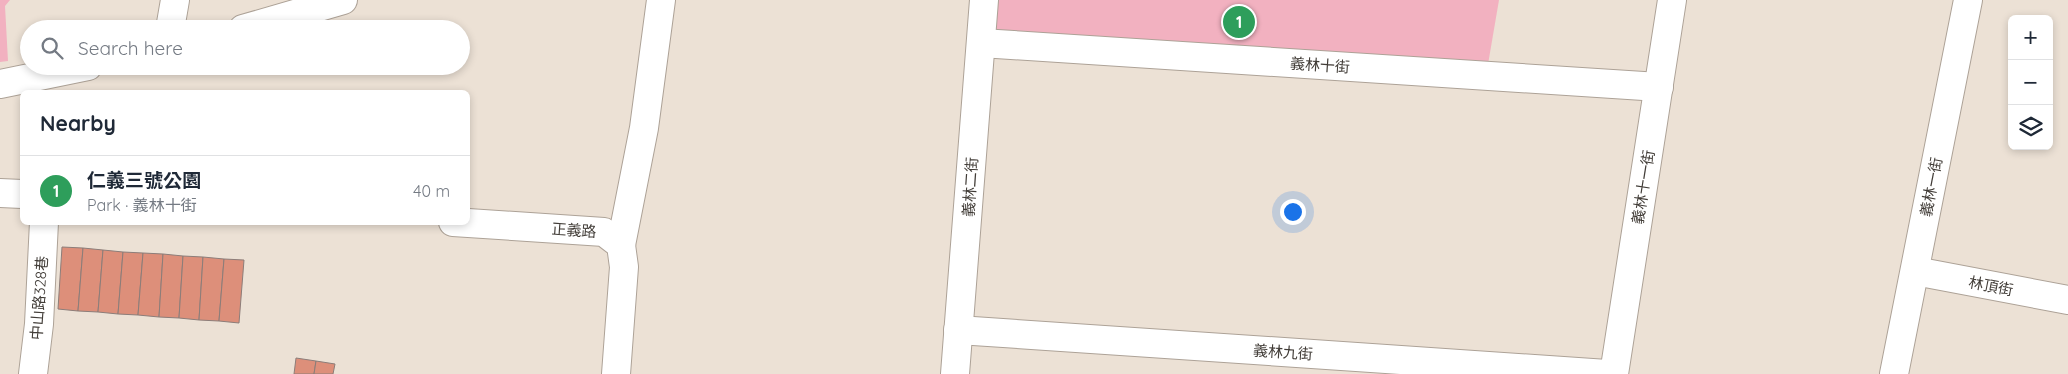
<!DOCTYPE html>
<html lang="en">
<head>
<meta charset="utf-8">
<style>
  :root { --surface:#fff; --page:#f6f6f7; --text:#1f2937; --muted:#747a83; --line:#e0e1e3; --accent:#d93025 }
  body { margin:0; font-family:Quicksand,"Noto Sans TC",sans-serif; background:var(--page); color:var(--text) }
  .controls { position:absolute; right:15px; top:15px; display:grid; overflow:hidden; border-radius:8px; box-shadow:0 2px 8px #0003 }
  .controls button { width:45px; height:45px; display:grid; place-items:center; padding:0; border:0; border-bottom:1px solid var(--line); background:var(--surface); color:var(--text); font:25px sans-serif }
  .you { position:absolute; left:1292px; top:211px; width:18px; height:18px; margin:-12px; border:4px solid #fff; border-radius:50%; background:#1a73e8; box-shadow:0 0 0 8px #1a73e833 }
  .badge { display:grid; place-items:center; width:32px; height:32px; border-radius:50%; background:var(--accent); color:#fff; font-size:16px; font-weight:700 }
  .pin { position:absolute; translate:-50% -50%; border:2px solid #fff; box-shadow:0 1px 5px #0006 }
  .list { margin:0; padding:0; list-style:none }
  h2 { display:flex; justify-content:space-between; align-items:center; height:65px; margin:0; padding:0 20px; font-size:21px }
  h2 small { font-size:16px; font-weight:400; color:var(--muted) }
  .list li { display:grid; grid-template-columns:32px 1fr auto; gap:15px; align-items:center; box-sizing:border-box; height:70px; padding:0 20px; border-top:1px solid var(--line) }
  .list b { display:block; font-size:19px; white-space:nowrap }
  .list p { margin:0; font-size:16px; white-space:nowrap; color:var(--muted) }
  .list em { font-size:16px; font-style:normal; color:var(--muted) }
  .icon { flex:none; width:28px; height:28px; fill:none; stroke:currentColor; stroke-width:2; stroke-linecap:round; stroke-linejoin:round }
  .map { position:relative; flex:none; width:2068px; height:374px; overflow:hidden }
  .search { position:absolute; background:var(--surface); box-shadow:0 2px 8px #0003; left:20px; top:20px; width:450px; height:55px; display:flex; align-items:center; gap:12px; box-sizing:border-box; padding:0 18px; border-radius:28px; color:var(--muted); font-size:19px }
  .panel { position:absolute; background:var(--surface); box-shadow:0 2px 8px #0003; left:20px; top:90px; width:450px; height:135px; border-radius:8px }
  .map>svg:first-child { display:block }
  .green { fill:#f2b1c0 }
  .building { fill:#dd8f7a; stroke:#8c7d79 }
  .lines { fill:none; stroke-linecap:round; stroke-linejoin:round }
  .minor-casing { stroke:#ada297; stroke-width:30 }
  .minor { stroke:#fff; stroke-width:28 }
  .labels { text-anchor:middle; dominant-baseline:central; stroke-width:5; stroke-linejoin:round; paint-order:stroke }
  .street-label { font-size:15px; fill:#413c37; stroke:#fff }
</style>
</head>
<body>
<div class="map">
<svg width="2068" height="374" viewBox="0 0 2068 374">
  <rect width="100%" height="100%" fill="#ece1d5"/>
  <g class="green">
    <polygon points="0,0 10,0 5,6 8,61 0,62"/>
    <polygon points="984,0 1499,0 1486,76 981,43"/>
  </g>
  <g class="building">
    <polygon points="62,247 83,248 78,311 58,309"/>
    <polygon points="83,248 103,250 98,312 78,311"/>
    <polygon points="103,250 123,252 118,314 98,312"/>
    <polygon points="123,252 143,253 138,315 118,314"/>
    <polygon points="143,253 163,254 159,317 138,315"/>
    <polygon points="163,254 183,256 179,318 159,317"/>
    <polygon points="183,256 203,257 199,320 179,318"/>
    <polygon points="203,257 224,259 219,321 199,320"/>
    <polygon points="224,259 244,260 239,323 219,321"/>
    <polygon points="296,358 316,361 314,374 294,374"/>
    <polygon points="316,361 335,364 333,374 314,374"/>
  </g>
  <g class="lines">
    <g class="minor-casing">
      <g id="minor">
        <polyline points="170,29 175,0"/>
        <polyline points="243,29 343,0"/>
        <polyline points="981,43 1659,87"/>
        <polyline points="0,84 88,66"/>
        <polyline points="0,193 22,194"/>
        <polyline points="453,222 604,232 621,245 624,267 616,374"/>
        <polyline points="621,245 644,128 661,0"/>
        <polyline points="1915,271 2068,300"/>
        <polyline points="958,330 1607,374"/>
        <polyline points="33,374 39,324 44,222"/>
        <polyline points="955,374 984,0"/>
        <polyline points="1614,374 1672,0"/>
        <polyline points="1894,374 1968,0"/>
      </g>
    </g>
    <use href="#minor" class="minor"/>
  </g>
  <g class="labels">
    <g class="street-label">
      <text transform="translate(1320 65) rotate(4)">義林十街</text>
      <text transform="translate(970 187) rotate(-86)">義林二街</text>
      <text transform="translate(1643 187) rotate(-81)">義林十一街</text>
      <text transform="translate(1931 187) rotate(-79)">義林一街</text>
      <text transform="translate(574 230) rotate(4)">正義路</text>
      <text transform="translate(1991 286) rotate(11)">林頂街</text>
      <text transform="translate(39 298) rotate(-86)">中山路328巷</text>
      <text transform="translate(1283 352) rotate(4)">義林九街</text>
    </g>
  </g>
</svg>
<div class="controls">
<button>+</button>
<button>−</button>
<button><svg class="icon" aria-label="layers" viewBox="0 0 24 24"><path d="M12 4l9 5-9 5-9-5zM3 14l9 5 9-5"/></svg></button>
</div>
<div class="you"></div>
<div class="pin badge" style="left:1239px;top:22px;background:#2e9e5b">1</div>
<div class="search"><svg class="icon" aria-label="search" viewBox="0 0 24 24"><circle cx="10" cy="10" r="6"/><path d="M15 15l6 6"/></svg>Search here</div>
<section class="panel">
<h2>Nearby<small></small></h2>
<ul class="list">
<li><span class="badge" style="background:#2e9e5b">1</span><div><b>仁義三號公園</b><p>Park · 義林十街</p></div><em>40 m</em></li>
</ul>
</section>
</div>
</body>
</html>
